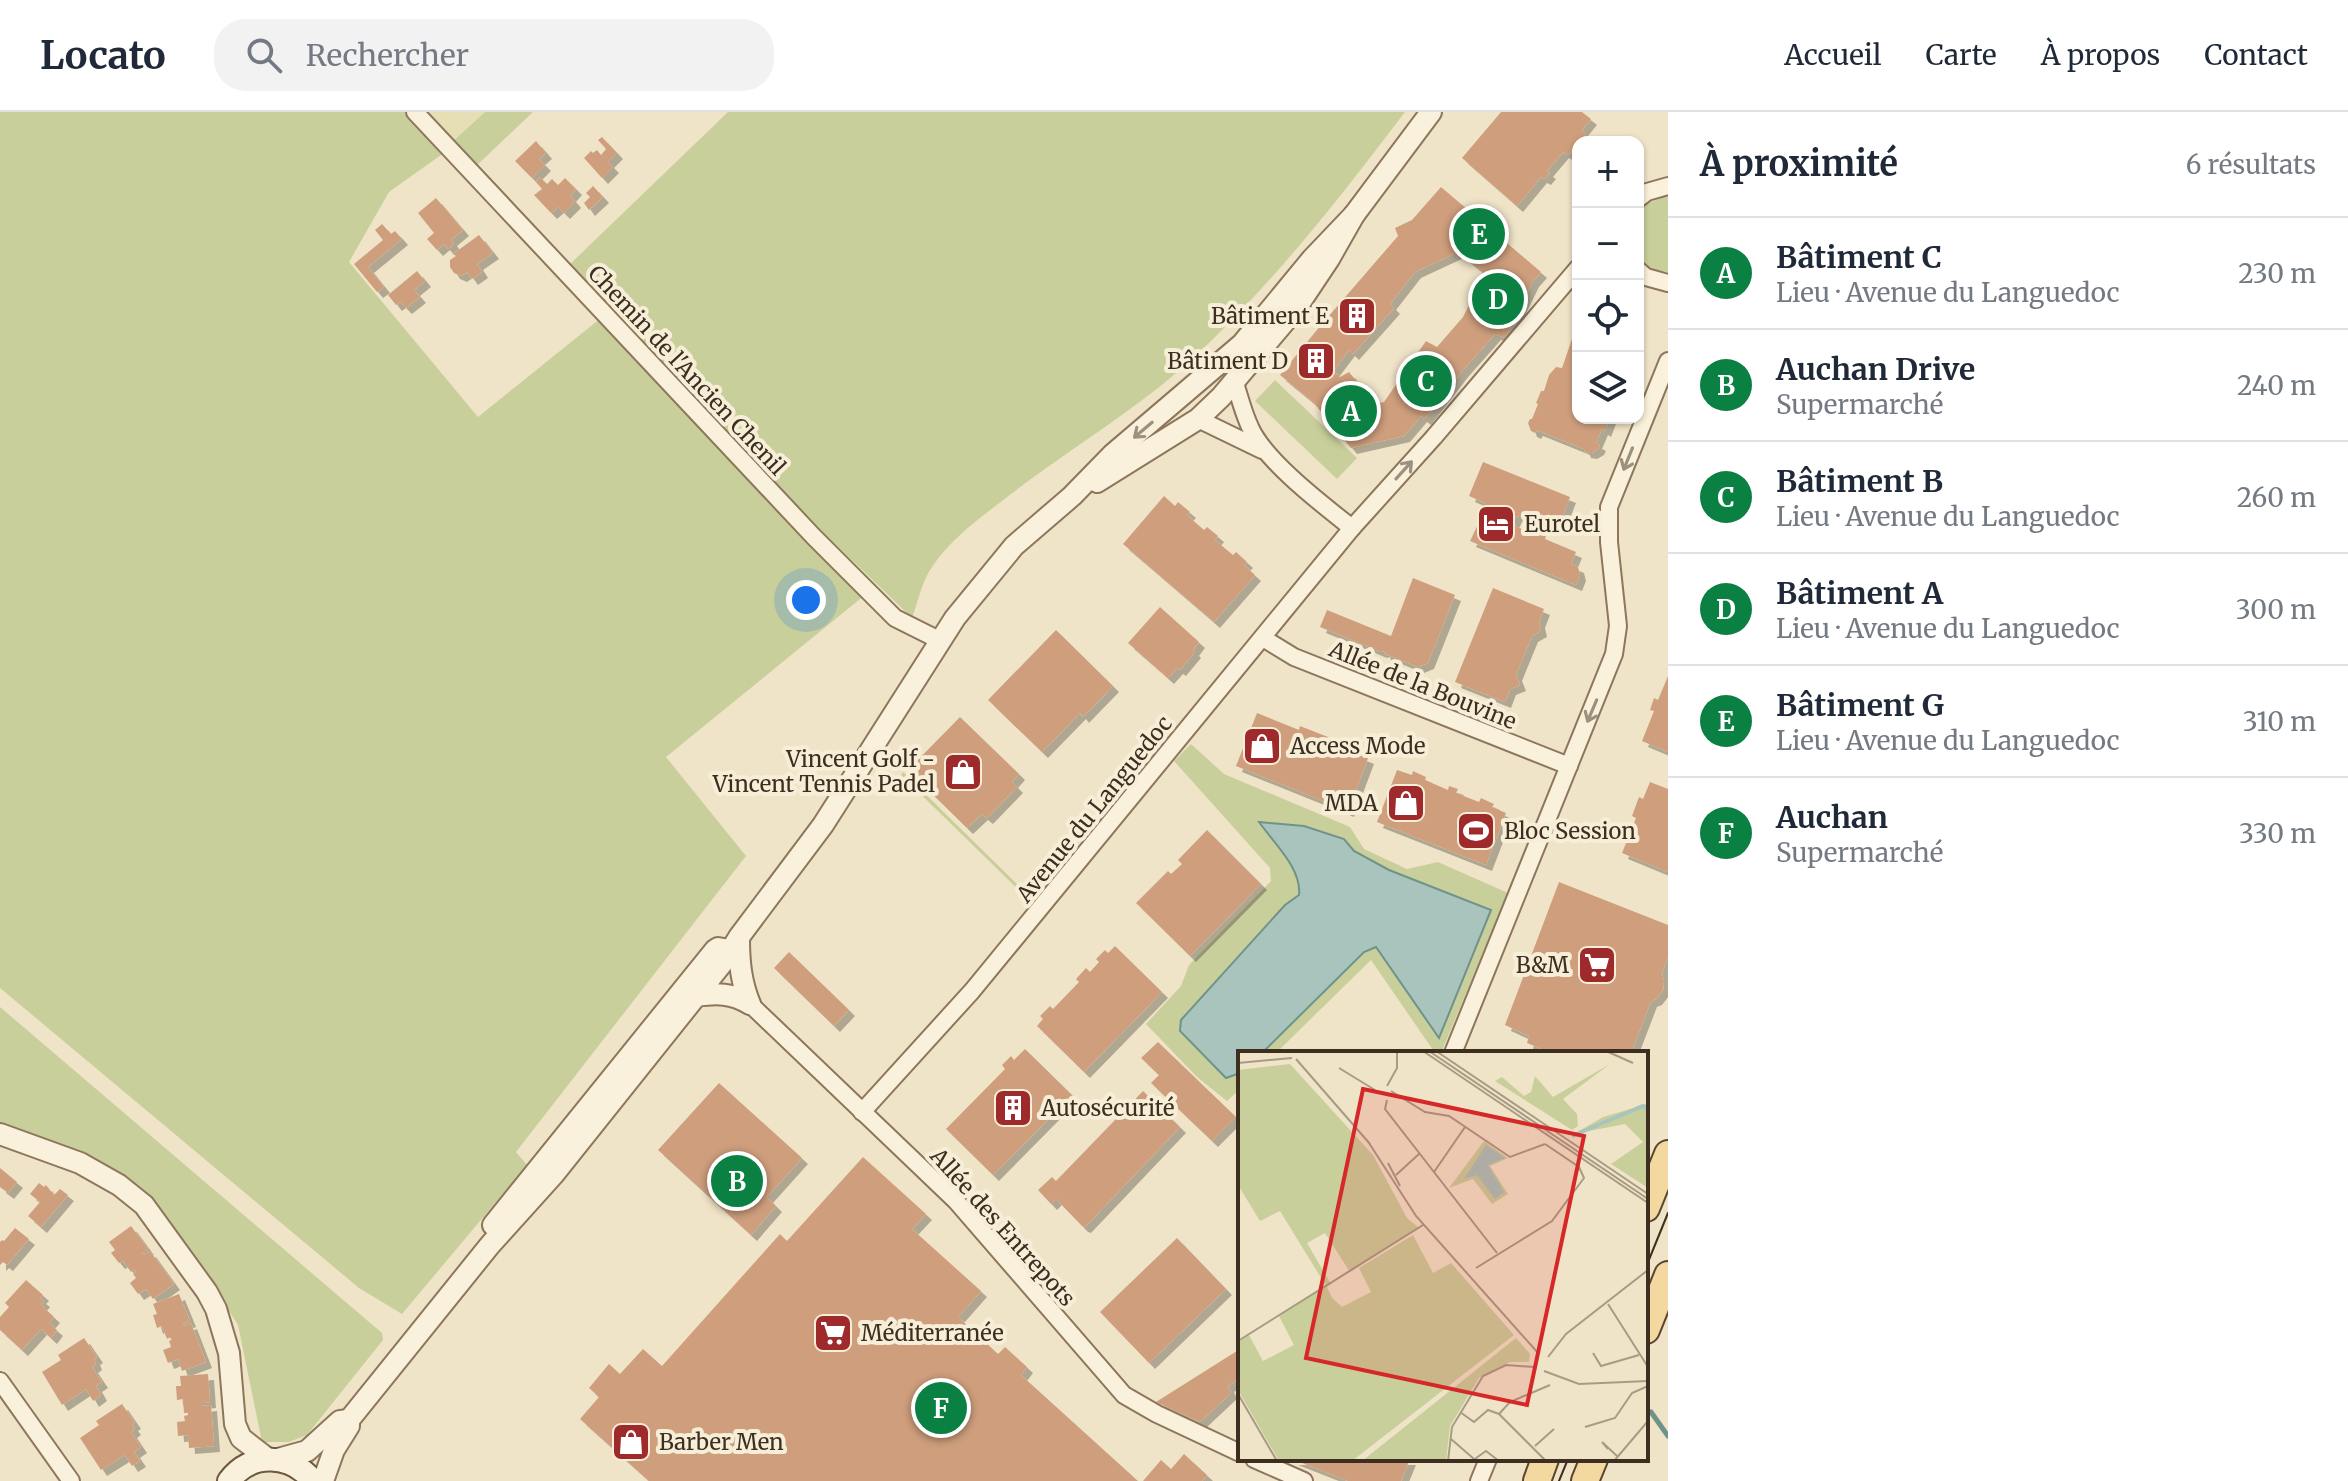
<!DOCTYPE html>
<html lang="fr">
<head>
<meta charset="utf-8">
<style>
  :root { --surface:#fff; --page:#f2f2f3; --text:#1f2937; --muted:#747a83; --line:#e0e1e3; --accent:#0b8043 }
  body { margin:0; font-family:Merriweather,serif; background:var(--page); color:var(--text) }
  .controls { position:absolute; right:24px; top:24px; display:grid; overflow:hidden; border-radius:16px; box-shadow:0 2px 6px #0004 }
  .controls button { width:72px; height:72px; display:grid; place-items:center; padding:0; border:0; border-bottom:2px solid var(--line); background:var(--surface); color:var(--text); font:40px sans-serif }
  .you { position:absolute; left:806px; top:488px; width:28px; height:28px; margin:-20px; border:6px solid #fff; border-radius:50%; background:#1a73e8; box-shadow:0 0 0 12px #1a73e833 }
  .badge { display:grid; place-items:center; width:52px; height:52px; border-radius:50%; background:var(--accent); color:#fff; font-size:26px; font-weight:700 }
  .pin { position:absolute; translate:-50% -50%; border:4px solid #fff; box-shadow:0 2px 8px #0006 }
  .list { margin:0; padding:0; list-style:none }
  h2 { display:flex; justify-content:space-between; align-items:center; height:104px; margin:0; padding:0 32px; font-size:34px }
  h2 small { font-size:26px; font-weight:400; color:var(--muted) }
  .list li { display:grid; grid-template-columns:52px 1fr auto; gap:24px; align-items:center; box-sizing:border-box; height:112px; padding:0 32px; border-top:2px solid var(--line) }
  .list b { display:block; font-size:30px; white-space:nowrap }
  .list p { margin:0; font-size:26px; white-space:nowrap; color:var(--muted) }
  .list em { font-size:26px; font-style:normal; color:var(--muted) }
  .icon { flex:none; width:44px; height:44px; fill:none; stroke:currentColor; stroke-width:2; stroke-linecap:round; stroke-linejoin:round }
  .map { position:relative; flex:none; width:1668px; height:1369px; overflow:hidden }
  header { display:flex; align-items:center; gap:48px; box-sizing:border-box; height:112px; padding:0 40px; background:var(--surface); border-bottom:2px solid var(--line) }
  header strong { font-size:38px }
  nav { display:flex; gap:44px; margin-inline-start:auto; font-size:28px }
  .search { width:560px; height:72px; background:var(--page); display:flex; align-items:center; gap:20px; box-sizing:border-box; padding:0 28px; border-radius:32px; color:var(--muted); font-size:30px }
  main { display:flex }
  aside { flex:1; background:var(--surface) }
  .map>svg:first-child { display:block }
  .farmland { fill:#e6deb5 }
  .green { fill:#c9cf9b }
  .water { fill:#a9c4bc; stroke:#6f938a; stroke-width:2 }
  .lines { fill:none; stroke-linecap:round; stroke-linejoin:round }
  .stream { stroke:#6f938a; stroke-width:5 }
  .building { fill:#cf9f7d; fill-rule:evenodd; filter:url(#shadow) }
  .minor-casing { stroke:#8d765c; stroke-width:20 }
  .tertiary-casing { stroke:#8d765c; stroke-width:24 }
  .secondary-casing { stroke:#6f573f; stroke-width:26 }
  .primary-casing { stroke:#5b4430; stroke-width:30 }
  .minor { stroke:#faf1dc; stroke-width:16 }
  .tertiary { stroke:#faf1dc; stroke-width:20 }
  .secondary { stroke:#faf1dc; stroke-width:22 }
  .primary { stroke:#f3d9a0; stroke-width:26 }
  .tram { stroke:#3d2e20; stroke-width:2 }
  .oneway { stroke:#9c907e }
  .labels { text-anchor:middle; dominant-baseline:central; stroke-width:8; stroke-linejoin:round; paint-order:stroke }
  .poi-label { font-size:22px; fill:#3d2e20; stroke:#f7eed8; text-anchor:start }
  .street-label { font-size:22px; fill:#3d2e20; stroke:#f7eed8 }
  .inset-river { fill:none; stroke:#a9c4bc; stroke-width:4 }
  .inset-road { fill:none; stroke:#a89b85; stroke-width:2 }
  .view { fill:#d62828; fill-opacity:0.15; stroke:#d62828; stroke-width:4 }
  .inset-edge { fill:none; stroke:#3d2e20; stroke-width:4 }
</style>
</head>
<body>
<header>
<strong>Locato</strong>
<div class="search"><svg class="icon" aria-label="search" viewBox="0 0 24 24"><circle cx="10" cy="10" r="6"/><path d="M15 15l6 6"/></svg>Rechercher</div>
<nav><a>Accueil</a><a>Carte</a><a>À propos</a><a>Contact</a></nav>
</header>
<main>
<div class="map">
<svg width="1668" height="1369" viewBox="0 0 1668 1369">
  <defs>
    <filter id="shadow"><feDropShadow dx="6" dy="6" stdDeviation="0" flood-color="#0004"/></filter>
  </defs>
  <rect width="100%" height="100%" fill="#f0e4c8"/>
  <polygon class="farmland" points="419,0 485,0 450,32"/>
  <g class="green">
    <polygon points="0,0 419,0 450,32 485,0 533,0 474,56 450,33 441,43 389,80 349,150 478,305 601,206 865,483 666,645 746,744 516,1040 527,1053 402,1202 359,1176 0,876"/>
    <path d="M728,0H1405C1339,87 1272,173 1191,248C1133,301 1064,340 1002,389C976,409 950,428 932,455C922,469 918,490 912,506L825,422L568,154Z"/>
    <path d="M1668,85V160C1656,160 1645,155 1638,145V101C1647,91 1655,87 1668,85Z"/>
    <polygon points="1275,268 1357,346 1337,367 1255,289"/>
    <polygon points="1191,632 1224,662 1350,715 1364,737 1407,757 1438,750 1508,781 1441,941 1435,941 1371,848 1276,941 1253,941 1363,835 1483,803 1309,768 1298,792 1190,910 1240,954 1240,977 1227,989 1197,965 1146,912 1181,874 1189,853 1271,769 1270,756 1174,649"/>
    <polygon points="903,660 1025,780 1081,721 1084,724 1030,789 901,663"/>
    <polygon points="0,895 382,1221 383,1228 307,1323 289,1330 262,1330 238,1213 209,1167 102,1055 27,1020 0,1012"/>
  </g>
  <path class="water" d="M1259,710L1304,714L1344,727L1354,739L1389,758L1491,798L1439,926L1376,835L1364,840L1262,941H1240V961L1226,966L1180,919L1181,908L1285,793L1299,783C1302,757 1274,731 1259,710Z"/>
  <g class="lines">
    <polyline class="stream" points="1651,1300 1668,1324"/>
  </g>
  <g class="building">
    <polygon points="1501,0 1582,0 1591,7 1582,18 1586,22 1568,43 1563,40 1547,59 1550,61 1545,67 1541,65 1517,94 1462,46"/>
    <polygon points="602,25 617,41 608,50 613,55 602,66 584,46 591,39 593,41 597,38 601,43 606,37 598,28"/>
    <polygon points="536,29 546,41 539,47 545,53 532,66 515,49"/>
    <polygon points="540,65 547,72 552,67 558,73 565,66 576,77 570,84 575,90 564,101 558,95 551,101 534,83 542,77 536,70"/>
    <polygon points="593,74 603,85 589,98 584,91 590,85 586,81"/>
    <path d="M1441,75L1541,160L1533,169L1505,226L1495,222L1463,258L1425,307L1421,304L1404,324L1351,336L1313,290L1280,263L1321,213L1398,124L1395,116L1412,108ZM1458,140L1485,162L1463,205L1437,235L1426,229L1384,290L1375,292L1349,260L1340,265L1333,259L1349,238L1353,242L1394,196L1390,192L1415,160Z"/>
    <polygon points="436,86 463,118 451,128 454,132 448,137 444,132 437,138 427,127 434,121 418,101"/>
    <polygon points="382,112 391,122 395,119 402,127 368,155 384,175 377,180 354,152 383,128 375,118"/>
    <polygon points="479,123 493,141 477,152 482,160 472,167 467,160 461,164 454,161 450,155 450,148 456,144 453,142"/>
    <polygon points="417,159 425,169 414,178 420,185 406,196 400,190 396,193 388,183"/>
    <polygon points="1574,221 1578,222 1578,306 1610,306 1605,319 1602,317 1596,331 1600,333 1598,337 1591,341 1585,340 1584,337 1537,318 1535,321 1531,319 1528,311 1530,307 1532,307 1538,292 1536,291 1541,279 1544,279 1549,263 1556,255 1562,256"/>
    <polygon points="1483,350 1570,385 1560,411 1527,398 1520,405 1516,404 1512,413 1532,421 1533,419 1546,424 1545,427 1576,440 1571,452 1578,455 1580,463 1576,473 1470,429 1484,400 1482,399 1485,391 1469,384"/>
    <polygon points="1164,384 1175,394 1178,390 1190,400 1187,403 1204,418 1207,415 1218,424 1215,428 1233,443 1236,440 1247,450 1244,453 1255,463 1214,510 1123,432"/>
    <polygon points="1413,466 1455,483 1428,551 1418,555 1385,542 1384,539 1381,540 1320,515 1327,498 1391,524"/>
    <polygon points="1493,476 1544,497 1539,510 1541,519 1532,524 1516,563 1520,573 1510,577 1505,590 1455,570"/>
    <polygon points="1160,495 1199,530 1193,538 1195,540 1180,558 1177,556 1168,566 1128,531"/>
    <polygon points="1056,518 1113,574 1083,605 1080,601 1042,640 988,588"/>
    <polygon points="1668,564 1668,640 1642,629 1654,599 1650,598 1654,586 1658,588"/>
    <polygon points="1257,601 1299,618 1300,614 1328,625 1326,629 1368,646 1348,699 1236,654"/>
    <polygon points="960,605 1019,662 1012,670 1017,675 987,706 982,702 967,716 908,658"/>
    <polygon points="1397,658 1412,663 1413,659 1426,665 1425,668 1448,678 1449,674 1458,677 1456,681 1479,690 1481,686 1494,692 1492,695 1506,701 1486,753 1377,710"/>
    <polygon points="1650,670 1668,677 1668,760 1622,741 1636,706 1632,704 1639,685 1643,687"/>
    <polygon points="1207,718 1261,772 1190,844 1136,791 1168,759 1171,762 1182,752 1178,748"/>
    <polygon points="1559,770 1668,813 1668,844 1662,861 1664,869 1663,878 1656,887 1651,889 1631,941 1551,941 1527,931 1529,924 1505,913"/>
    <polygon points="1115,834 1162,880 1084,960 1037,914 1043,907 1040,904 1050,894 1053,897 1079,870 1076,867 1086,856 1090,860 1099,850 1096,847 1105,838 1108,841"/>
    <polygon points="789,840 849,898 834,914 774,856"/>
    <polygon points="1158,930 1236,1005 1212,1029 1151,971 1159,963 1141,946"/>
    <polygon points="1025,937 1072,983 993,1063 946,1017 1005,957 1002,953 1011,944 1014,948"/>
    <polygon points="719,971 802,1046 767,1085 776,1094 751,1123 658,1038"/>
    <polygon points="1143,979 1180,1015 1085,1115 1082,1114 1056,1087 1051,1092 1038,1078 1052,1065 1056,1069"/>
    <polygon points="863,1045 926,1102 912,1117 981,1179 958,1205 998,1242 1005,1235 1027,1255 1021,1263 1138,1369 649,1369 580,1307 599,1285 589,1276 609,1252 620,1262 643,1237 662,1254 780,1122 787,1129"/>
    <polygon points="0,1056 17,1070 8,1081 0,1075"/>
    <polygon points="39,1071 44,1075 46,1073 54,1083 60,1077 68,1083 41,1115 28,1104 40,1090 30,1082"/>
    <polygon points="131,1114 148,1137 142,1141 144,1143 150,1139 174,1172 153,1187 146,1177 138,1182 130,1171 136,1166 133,1162 136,1160 134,1157 131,1160 123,1149 119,1151 111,1141 115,1138 109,1130"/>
    <polygon points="15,1116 29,1127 7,1153 3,1150 0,1153 0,1130 2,1128 4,1129"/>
    <polygon points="1177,1126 1226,1177 1149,1251 1100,1200"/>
    <polygon points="26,1168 43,1183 40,1186 44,1189 41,1193 54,1205 49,1211 57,1218 51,1226 41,1217 22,1238 0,1218 0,1205 9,1195 5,1191"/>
    <polygon points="179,1182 190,1209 183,1212 184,1214 191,1211 206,1250 182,1259 178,1247 168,1251 163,1238 171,1235 169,1229 172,1228 171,1225 167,1227 162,1214 157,1216 153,1203 157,1202 153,1192"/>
    <polygon points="84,1226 97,1245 94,1247 96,1252 92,1255 102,1270 96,1274 101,1283 93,1289 86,1277 62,1293 42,1260 61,1248 58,1243"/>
    <polygon points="1240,1237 1240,1266 1228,1274 1231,1281 1200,1310 1156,1290"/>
    <polygon points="208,1262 210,1290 203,1291 203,1294 211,1293 214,1334 189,1336 188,1323 178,1324 177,1310 185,1309 184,1304 188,1303 188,1301 184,1301 183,1287 177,1288 176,1274 181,1274 180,1264"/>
    <polygon points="122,1292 135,1311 132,1313 135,1317 131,1320 141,1335 134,1340 140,1349 132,1354 125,1343 101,1358 80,1326 99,1313 96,1309"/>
    <polygon points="1184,1342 1207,1363 1202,1369 1143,1369 1161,1348 1171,1357"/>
    <polygon points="1292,1347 1410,1347 1401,1369 1348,1369"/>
  </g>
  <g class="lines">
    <g class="minor-casing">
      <g id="minor">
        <polyline points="415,0 813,424 895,506 941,529"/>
        <polyline points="1638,87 1647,80 1668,74"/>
        <polyline points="1638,158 1646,165 1668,171"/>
        <path d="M1234,268C1239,283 1243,300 1250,315C1264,348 1323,393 1352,416"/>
        <polyline points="1198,307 1262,338"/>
        <polyline points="1263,526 1294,545 1569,654"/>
        <polyline points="750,892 956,1089 1124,1283 1157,1302 1240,1341"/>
        <polyline points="1453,941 1614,542 1618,514 1609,430 1609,395 1668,249"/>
        <polyline points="862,1000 972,879 1352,416 1434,325 1578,156"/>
        <polyline points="0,1269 71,1369"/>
        <polyline points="1254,1347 1304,1369"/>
        <polyline points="1479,1369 1488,1347"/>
      </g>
    </g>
    <g class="tertiary-casing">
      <g id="tertiary">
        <polyline points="1097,370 1198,307 1221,285 1297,195 1329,147 1354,103 1431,0"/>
        <path d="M739,826C739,850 741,870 750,892"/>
        <path d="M696,884C717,881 732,881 750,892"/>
        <polyline points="0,1022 80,1051 119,1073 144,1093 207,1180 216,1197 229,1241 235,1312 241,1326 268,1347"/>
        <polyline points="493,1113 715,838 718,836 730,838"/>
        <polyline points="278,1347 307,1339 340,1309 349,1308"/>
        <polyline points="323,1369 334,1338 349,1314 349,1308 490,1133 554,1062 724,849 739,825 823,713 955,506 1014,434 1072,384 1113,342 1242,232 1312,147 1354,103"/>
      </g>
    </g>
    <g class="secondary-casing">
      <path id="secondary" d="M229,1369C251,1339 291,1342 313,1369"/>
    </g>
    <g class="primary-casing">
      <g id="primary">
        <polyline points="1646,1096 1668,1042"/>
        <polyline points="1646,1218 1668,1163"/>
        <polyline points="1537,1369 1545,1347"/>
        <polyline points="1585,1369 1594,1347"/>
      </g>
    </g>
    <use href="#minor" class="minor"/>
    <use href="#tertiary" class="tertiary"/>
    <use href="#secondary" class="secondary"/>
    <use href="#primary" class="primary"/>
    <g class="tram">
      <polyline points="1646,1155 1668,1101"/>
      <polyline points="1559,1369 1568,1347"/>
    </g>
  </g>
  <defs><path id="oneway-shaft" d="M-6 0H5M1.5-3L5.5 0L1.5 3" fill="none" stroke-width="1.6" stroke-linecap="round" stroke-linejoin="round" transform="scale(2)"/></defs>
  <g class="oneway">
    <use href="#oneway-shaft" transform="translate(1143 318) rotate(140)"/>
    <use href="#oneway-shaft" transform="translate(1628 347) rotate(112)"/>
    <use href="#oneway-shaft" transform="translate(1404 358) rotate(-48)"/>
    <use href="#oneway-shaft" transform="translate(1592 599) rotate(113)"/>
  </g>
  <defs>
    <g id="building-square" transform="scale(2)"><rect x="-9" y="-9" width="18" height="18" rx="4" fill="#9e2a2b" stroke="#f7eed8"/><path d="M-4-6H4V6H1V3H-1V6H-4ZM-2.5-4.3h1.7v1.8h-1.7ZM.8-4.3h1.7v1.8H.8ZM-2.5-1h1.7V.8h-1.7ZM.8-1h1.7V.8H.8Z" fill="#fff"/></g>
    <g id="hotel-square" transform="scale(2)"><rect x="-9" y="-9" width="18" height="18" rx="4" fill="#9e2a2b" stroke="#f7eed8"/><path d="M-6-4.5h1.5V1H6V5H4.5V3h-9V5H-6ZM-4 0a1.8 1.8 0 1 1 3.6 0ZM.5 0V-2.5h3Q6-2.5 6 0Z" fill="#fff"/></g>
    <g id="shop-square" transform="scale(2)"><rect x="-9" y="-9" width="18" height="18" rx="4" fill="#9e2a2b" stroke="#f7eed8"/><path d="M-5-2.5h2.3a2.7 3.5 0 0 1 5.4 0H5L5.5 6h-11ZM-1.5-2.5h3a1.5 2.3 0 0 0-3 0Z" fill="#fff"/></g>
    <g id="stadium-square" transform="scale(2)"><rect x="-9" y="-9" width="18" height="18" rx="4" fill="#9e2a2b" stroke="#f7eed8"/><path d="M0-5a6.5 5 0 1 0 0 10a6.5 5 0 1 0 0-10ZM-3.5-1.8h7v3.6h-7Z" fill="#fff"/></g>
    <g id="supermarket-square" transform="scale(2)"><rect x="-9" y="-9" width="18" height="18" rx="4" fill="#9e2a2b" stroke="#f7eed8"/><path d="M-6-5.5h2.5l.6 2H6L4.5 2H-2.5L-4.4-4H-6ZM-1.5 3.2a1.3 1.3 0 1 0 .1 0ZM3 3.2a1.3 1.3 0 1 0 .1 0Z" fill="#fff"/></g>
  </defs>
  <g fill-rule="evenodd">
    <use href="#building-square" x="1357" y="204"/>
    <use href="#building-square" x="1316" y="249"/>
    <use href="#hotel-square" x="1496" y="412"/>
    <use href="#shop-square" x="1262" y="634"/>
    <use href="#shop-square" x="963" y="660"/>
    <use href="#shop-square" x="1406" y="691"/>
    <use href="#stadium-square" x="1476" y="719"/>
    <use href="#supermarket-square" x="1597" y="853"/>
    <use href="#building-square" x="1013" y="996"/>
    <use href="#supermarket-square" x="833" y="1221"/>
    <use href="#shop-square" x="631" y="1330"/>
  </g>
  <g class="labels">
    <g class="poi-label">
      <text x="1329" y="204" text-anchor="end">Bâtiment E</text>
      <text x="1288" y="249" text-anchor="end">Bâtiment D</text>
      <text x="1524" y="412">Eurotel</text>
      <text x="1290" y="634">Access Mode</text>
      <text x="935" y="647" text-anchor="end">Vincent Golf -<tspan x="935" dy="25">Vincent Tennis Padel</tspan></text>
      <text x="1378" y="691" text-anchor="end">MDA</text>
      <text x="1504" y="719">Bloc Session</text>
      <text x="1569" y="853" text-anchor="end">B&amp;M</text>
      <text x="1041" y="996">Autosécurité</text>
      <text x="861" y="1221">Méditerranée</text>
      <text x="659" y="1330">Barber Men</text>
    </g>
    <g class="street-label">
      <text transform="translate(687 258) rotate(47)">Chemin de l'Ancien Chenil</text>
      <text transform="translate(1423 573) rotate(22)">Allée de la Bouvine</text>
      <text transform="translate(1094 697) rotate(-51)">Avenue du Languedoc</text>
      <text transform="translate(1003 1115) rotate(48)">Allée des Entrepots</text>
    </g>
  </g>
  <g transform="translate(1238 939)">
    <rect width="410" height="410" fill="#f0e4c8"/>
    <path d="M52,13L135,104L169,167L181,177L112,221L87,182L69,192L93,233L89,236L94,247L104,256L133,241L121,217L175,184L195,222L213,212L276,284L114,410H41L0,339V291L11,284L25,310L56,294L41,265L88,235L42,160L22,170L0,134V19ZM372,13L325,48L339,63L340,75L334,79L257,30L264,26L286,45L293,41L297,25L315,46ZM409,53L410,54V137L373,113L405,91L387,73L336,83L365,66ZM246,90L270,107L252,115L270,143L254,153L235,128L211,137ZM278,287L292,303L291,311H272L241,327L212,375L208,410H124Z" fill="#c9cf9b"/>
    <path d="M248,94L267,107L250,114L266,141L257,148L239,124L226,128Z" fill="#a9c4bc"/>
    <path class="inset-river" d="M334,85L405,55L410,58"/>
    <path class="inset-road" d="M185,0L410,152M191,0L410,148M198,0L410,143M368,0L395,12M58,8L132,93M0,12L54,7M101,17L137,39M149,35L159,17V0M153,40L187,61L211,65L272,106L307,93M149,49L147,58L259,202M131,92L178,165L301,303M150,112L162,135M196,121L227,76M158,124L181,103M238,217L314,170L346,127L341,116L307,93M370,253L410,316M0,290L185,174M355,302L363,315L401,304M310,306L328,283L410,219M306,320L341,333L410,330M0,343L39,410M222,361L236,371L250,359L261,363M261,363L308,410M261,363L272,351L312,334M347,376L377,367L394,342L410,335M213,388L236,408M297,395L316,378M370,398L364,391L379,405M210,410L214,376L245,325L268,314L296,316M234,410L248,400L261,410M376,410L410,370"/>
    <path class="view" d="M125,38L346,85L289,354L68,307Z"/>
    <rect width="410" height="410" class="inset-edge"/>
  </g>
</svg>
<div class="controls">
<button>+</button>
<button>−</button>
<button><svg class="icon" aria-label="locate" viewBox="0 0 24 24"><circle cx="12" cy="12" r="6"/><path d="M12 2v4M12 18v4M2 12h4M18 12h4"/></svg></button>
<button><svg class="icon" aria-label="layers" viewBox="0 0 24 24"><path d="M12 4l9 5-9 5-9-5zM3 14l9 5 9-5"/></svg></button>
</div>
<div class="you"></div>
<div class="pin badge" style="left:1351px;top:299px">A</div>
<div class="pin badge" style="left:737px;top:1069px">B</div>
<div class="pin badge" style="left:1426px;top:269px">C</div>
<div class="pin badge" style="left:1498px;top:187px">D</div>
<div class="pin badge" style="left:1479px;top:122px">E</div>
<div class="pin badge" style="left:941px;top:1296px">F</div>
</div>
<aside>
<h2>À proximité<small>6 résultats</small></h2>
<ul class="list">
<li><span class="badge">A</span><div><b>Bâtiment C</b><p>Lieu · Avenue du Languedoc</p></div><em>230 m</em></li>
<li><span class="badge">B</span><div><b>Auchan Drive</b><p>Supermarché</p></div><em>240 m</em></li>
<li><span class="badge">C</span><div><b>Bâtiment B</b><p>Lieu · Avenue du Languedoc</p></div><em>260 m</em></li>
<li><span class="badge">D</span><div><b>Bâtiment A</b><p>Lieu · Avenue du Languedoc</p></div><em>300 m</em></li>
<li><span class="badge">E</span><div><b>Bâtiment G</b><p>Lieu · Avenue du Languedoc</p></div><em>310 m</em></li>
<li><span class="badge">F</span><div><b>Auchan</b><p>Supermarché</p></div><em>330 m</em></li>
</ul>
</aside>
</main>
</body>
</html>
